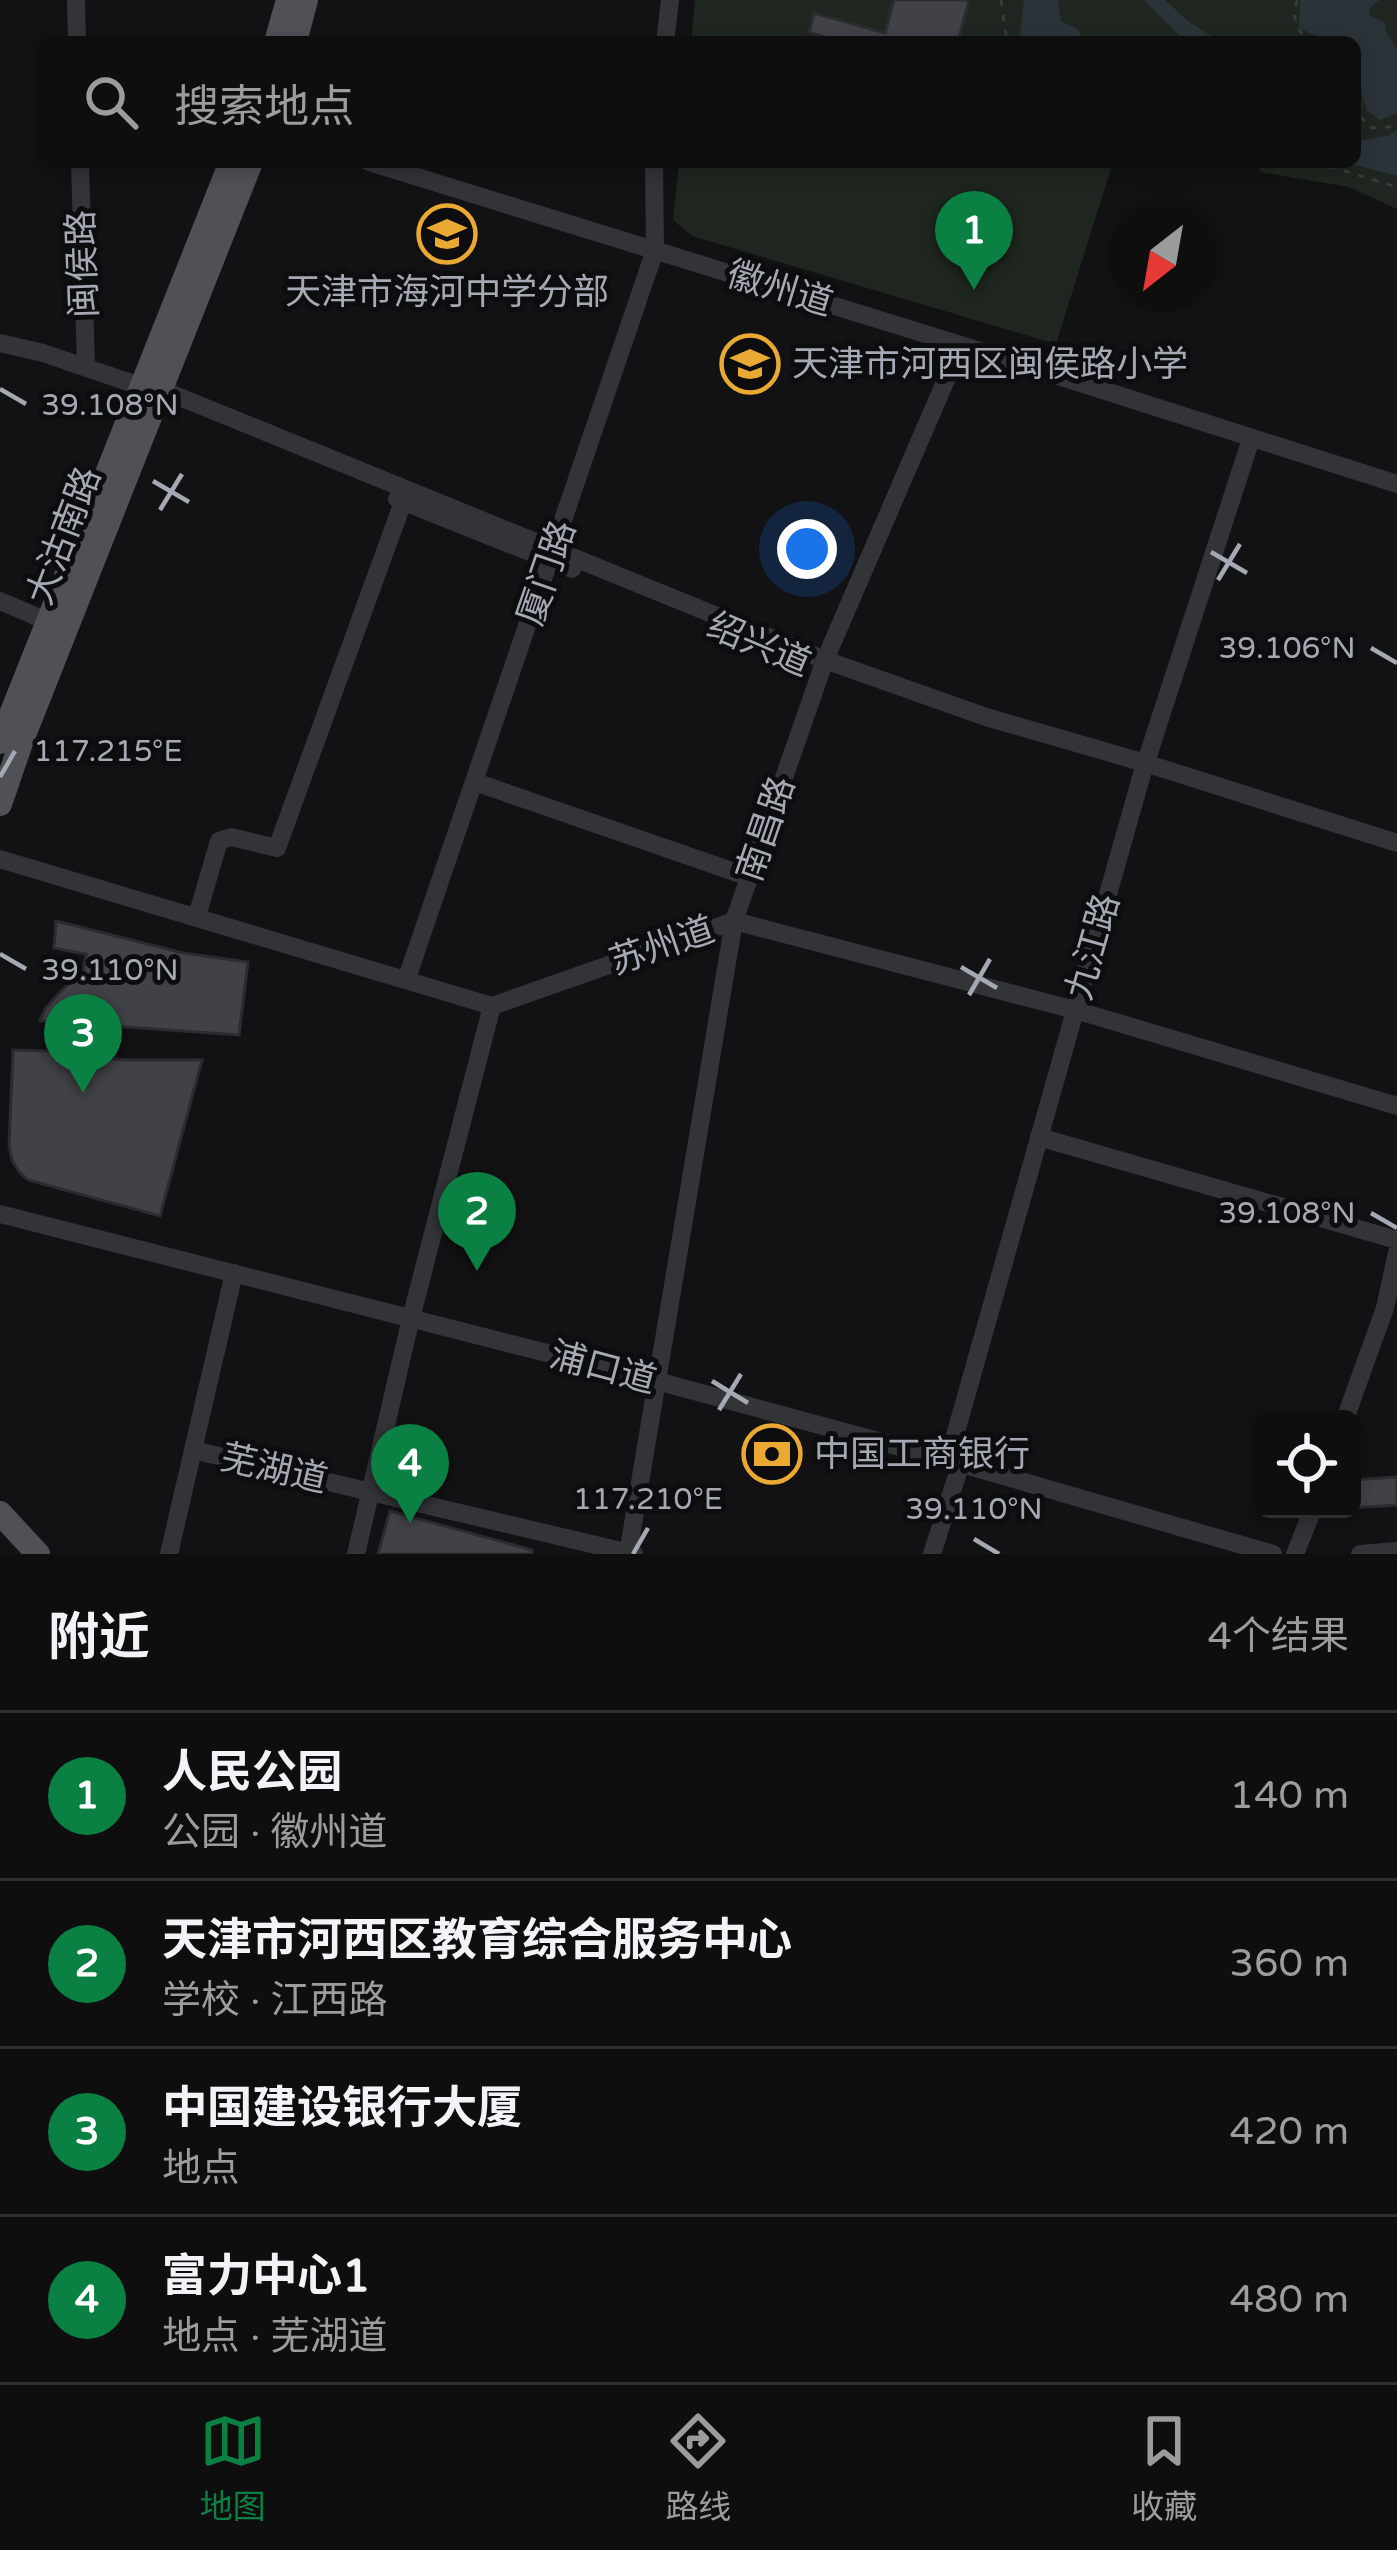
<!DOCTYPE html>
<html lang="zh">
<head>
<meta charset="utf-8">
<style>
  :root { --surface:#0e0e0f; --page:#1c1c1d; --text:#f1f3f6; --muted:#9b9c9e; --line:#2e2e2f; --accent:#0b8043 }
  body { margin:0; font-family:"Varela Round","Noto Sans SC",sans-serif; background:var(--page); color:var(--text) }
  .controls { position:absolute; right:36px; bottom:36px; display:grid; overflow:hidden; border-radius:18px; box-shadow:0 6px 18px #0003 }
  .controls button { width:108px; height:108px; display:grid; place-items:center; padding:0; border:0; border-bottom:3px solid var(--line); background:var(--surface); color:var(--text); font:60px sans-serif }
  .compass { position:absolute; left:1109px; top:204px; width:108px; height:108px; border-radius:50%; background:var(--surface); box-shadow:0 6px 18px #0003; rotate:211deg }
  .you { position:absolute; left:807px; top:549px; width:42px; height:42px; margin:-30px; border:9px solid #fff; border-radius:50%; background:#1a73e8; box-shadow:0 0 0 18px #1a73e833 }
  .badge { display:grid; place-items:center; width:78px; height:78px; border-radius:50%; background:var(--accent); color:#fff; font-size:39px; font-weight:700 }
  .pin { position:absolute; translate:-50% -99px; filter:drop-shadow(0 3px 6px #0008) }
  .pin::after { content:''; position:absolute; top:63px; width:42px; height:36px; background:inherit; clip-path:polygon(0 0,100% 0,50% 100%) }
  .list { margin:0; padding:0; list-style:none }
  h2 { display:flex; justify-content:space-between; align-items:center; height:156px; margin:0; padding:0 48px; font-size:51px }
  h2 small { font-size:39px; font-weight:400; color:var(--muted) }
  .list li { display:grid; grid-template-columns:78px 1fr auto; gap:36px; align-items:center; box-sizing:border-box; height:168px; padding:0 48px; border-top:3px solid var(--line) }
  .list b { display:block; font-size:45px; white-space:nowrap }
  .list p { margin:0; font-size:39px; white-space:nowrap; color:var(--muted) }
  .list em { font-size:39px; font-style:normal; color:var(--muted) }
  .icon { flex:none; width:66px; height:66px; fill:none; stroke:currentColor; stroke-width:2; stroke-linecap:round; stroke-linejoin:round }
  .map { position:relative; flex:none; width:1397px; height:1554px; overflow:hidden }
  .search { position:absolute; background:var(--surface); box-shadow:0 6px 18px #0003; left:36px; right:36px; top:36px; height:132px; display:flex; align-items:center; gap:30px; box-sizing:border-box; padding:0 42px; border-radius:18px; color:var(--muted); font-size:45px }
  .sheet { height:828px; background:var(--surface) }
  nav { display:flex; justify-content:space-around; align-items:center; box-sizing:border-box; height:168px; border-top:3px solid var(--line); background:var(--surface); font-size:33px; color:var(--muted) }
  nav a { display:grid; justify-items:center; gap:6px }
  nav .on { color:var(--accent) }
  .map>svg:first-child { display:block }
  .green { fill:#1f261f }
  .water { fill:#2b3339 }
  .building { fill:#414247; stroke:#2c2c30; stroke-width:3 }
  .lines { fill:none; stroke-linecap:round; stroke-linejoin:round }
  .path { stroke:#393b3f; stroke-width:3; stroke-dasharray:6 9; stroke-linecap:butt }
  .minor { stroke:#333438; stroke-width:18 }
  .major { stroke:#4f5157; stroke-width:24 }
  .ticks { fill:none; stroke:#a4a9b4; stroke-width:4.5 }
  .labels { text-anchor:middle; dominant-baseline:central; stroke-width:10; stroke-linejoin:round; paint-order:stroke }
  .street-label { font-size:36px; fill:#a4a9b4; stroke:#0d0d0f }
  .poi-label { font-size:36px; fill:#a4a9b4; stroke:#0d0d0f; text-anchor:start }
  .ticks-label { font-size:30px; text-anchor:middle; fill:#a4a9b4; stroke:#0d0d0f; stroke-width:10; stroke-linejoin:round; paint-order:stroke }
</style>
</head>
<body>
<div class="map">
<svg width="1397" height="1554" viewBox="0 0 1397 1554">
  <rect width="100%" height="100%" fill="#121214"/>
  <g class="green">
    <polygon points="695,0 1397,0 1397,209 1349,187 1260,172 1257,162 1355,162 1355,42 691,42"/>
    <polygon points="679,162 1113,162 1056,344 692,236 673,220"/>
  </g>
  <g class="water">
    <polygon points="1024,0 1058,0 1061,21 1079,30 1082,42 1022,42 1020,36"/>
    <polygon points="1144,0 1165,0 1189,22 1221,42 1186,42"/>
    <path d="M1300,0H1379L1369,9V15L1385,23L1386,32L1397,48V113L1380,120L1367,111C1361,94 1355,59 1355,42H1329L1299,28Z"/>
    <polygon points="1397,130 1397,176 1344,162 1355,162 1355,141 1387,136"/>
  </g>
  <g class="building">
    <polygon points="894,0 969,0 958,42 840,42 809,32 814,13 885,33"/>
    <polygon points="56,921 183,953 248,962 239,1035 40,1021 45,1009 60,992 70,983 82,979 86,954 54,948"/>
    <polygon points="13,1050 49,1051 124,1060 202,1060 160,1216 28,1180 20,1173 12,1160 9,1146"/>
    <polygon points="1397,1477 1397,1505 1352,1508 1352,1480"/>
    <polygon points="390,1511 532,1550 532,1554 378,1554"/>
  </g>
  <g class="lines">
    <g class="path">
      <polyline points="1001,0 1007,42"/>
      <path d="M1297,0C1292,21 1295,32 1314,42"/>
      <polyline points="1355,72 1362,118 1369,128 1389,127 1397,122"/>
      <polyline points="905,162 919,162"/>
      <polyline points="1315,162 1397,187"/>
    </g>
    <g class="minor">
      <polyline points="76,0 77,42"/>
      <polyline points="665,42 670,0"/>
      <polyline points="80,162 86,367"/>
      <polyline points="369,162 961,345 1397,484"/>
      <polyline points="0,343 43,353 140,386 160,389 825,660 986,717 1145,763 1397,843"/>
      <polyline points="397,499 572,569"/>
      <polyline points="0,601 56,625"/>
      <polyline points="475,782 749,877"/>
      <polyline points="0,859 492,1006 734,921 1075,1010 1397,1106"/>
      <polyline points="197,916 219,841 231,837 277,848 403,502"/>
      <polyline points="407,978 655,250 654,162"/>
      <polyline points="1039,1137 1397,1240"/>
      <polyline points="0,1214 657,1381 948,1460 1273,1554"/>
      <polyline points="1345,1419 1385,1308 1397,1253"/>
      <polyline points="193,1450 634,1554"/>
      <polyline points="948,1460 1142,774 1251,439"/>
      <polyline points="169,1554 234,1273"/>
      <polyline points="356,1554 411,1318 492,1006"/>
      <polyline points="628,1554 734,921 825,660 961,345"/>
      <polyline points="932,1554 961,1463"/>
      <polyline points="1295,1554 1313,1509"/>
      <polyline points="1360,1554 1397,1551"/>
    </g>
    <g class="major">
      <polyline points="276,42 288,0"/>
      <polyline points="295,42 306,0"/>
      <polyline points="0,742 231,162"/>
      <polyline points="0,804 22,740 251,162"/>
      <polyline points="0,1513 38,1554"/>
    </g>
  </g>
  <path class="ticks" d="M0,389L26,404M153,481L189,502M160,510L182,474M1211,552L1247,573M1218,580L1240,544M1371,648L1397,663M0,777L15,751M0,954L26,969M961,967L997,988M969,995L990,959M1371,1213L1397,1228M712,1381L748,1403M719,1410L741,1374M974,1539L999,1554M633,1554L648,1528"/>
  <defs>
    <g id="school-ring" transform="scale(3)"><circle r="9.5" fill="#0d0d0f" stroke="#eaa933" stroke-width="1.5"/><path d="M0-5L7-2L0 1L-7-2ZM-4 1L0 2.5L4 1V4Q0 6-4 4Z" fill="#eaa933"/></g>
    <g id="bank-ring" transform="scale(3)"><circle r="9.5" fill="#0d0d0f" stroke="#eaa933" stroke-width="1.5"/><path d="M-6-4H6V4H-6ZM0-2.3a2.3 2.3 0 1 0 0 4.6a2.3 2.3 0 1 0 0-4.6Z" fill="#eaa933"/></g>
  </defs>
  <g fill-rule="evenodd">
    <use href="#school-ring" x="447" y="234"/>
    <use href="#school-ring" x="750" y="364"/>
    <use href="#bank-ring" x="772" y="1454"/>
  </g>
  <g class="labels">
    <g class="street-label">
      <text transform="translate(83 264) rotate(-92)">闽侯路</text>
      <text transform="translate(780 289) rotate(17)">徽州道</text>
      <text transform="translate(64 536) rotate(-69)">大沽南路</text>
      <text transform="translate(547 573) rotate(-71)">厦门路</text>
      <text transform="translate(759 645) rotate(23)">绍兴道</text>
      <text transform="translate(766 829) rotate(-71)">南昌路</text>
      <text transform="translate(662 946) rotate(-19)">苏州道</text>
      <text transform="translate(1093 947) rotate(-74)">九江路</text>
      <text transform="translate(603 1368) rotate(15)">浦口道</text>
      <text transform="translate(274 1469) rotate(13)">芜湖道</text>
    </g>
    <g class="poi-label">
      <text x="447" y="292" text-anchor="middle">天津市海河中学分部</text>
      <text x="792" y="364">天津市河西区闽侯路小学</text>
      <text x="814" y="1454">中国工商银行</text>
    </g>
  </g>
  <g class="ticks-label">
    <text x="110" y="415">39.108°N</text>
    <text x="1287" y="658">39.106°N</text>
    <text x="108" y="761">117.215°E</text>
    <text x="110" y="980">39.110°N</text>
    <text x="1287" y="1223">39.108°N</text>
    <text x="648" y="1509">117.210°E</text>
    <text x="974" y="1519">39.110°N</text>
  </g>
</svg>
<div class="controls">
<button><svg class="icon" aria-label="locate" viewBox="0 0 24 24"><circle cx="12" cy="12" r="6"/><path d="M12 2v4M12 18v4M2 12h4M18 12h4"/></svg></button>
</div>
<svg class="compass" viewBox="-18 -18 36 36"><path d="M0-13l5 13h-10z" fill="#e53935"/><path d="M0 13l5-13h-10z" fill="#9b9c9e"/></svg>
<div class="you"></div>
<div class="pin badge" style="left:974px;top:290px">1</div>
<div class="pin badge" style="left:477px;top:1271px">2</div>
<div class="pin badge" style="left:83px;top:1093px">3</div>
<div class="pin badge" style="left:410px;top:1523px">4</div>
<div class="search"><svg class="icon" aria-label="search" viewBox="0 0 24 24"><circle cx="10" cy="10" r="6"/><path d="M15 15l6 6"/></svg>搜索地点</div>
</div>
<section class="sheet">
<h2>附近<small>4个结果</small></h2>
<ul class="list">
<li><span class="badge">1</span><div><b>人民公园</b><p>公园 · 徽州道</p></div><em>140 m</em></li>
<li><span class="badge">2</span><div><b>天津市河西区教育综合服务中心</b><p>学校 · 江西路</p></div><em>360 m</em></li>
<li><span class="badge">3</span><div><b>中国建设银行大厦</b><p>地点</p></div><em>420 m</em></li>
<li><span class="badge">4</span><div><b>富力中心1</b><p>地点 · 芜湖道</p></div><em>480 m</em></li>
</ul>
</section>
<nav>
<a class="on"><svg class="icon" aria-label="map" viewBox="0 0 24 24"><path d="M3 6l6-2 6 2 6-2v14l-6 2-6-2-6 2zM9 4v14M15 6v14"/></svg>地图</a>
<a><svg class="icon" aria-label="directions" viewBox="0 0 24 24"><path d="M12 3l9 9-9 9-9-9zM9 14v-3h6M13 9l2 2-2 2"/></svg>路线</a>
<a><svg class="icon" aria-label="saved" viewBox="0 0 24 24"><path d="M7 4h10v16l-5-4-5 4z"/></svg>收藏</a>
</nav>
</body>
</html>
